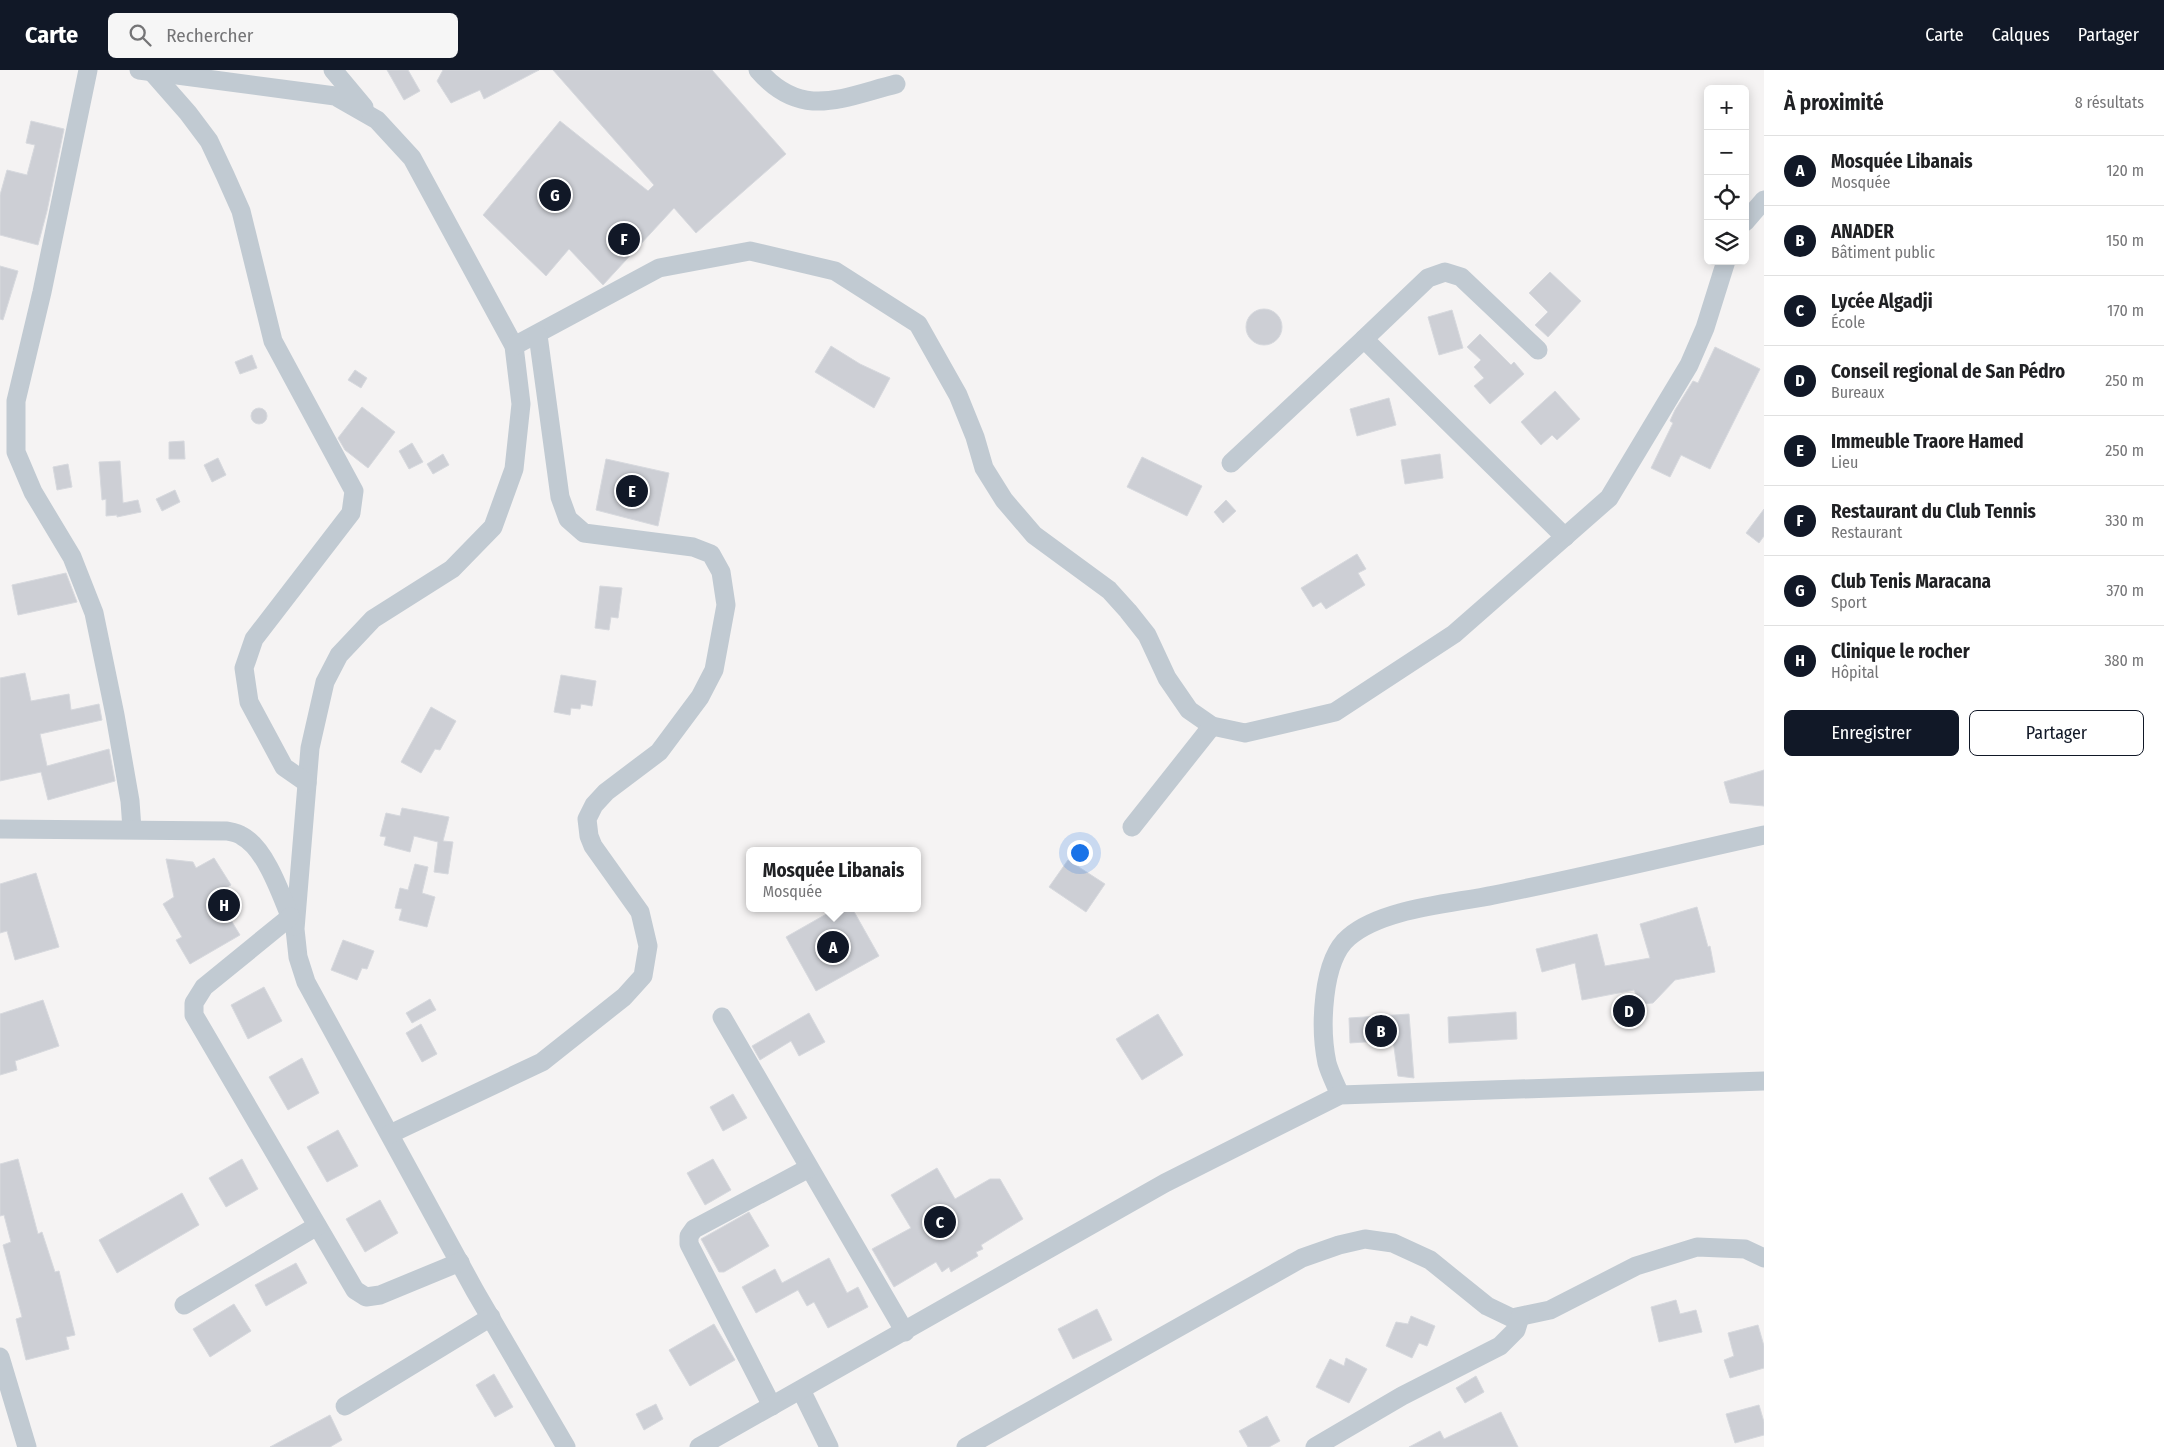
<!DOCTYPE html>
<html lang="fr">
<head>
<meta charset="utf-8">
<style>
  :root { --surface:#fff; --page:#f6f6f6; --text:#202124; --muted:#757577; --line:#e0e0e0; --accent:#111827 }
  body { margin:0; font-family:"Fira Sans Condensed",sans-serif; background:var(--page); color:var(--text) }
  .controls { position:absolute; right:15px; top:15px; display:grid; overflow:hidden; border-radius:8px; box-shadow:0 2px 12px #0003 }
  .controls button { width:45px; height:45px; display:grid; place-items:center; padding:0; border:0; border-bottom:1px solid var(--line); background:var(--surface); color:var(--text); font:25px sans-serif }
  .you { position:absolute; left:1079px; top:782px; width:18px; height:18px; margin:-12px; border:4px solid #fff; border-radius:50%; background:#1a73e8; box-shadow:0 0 0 8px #1a73e833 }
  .badge { display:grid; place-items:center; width:32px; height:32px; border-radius:50%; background:var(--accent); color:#fff; font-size:16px; font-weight:700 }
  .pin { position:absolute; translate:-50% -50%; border:2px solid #fff; box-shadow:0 1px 5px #0006 }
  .popup { position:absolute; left:746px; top:777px; width:175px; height:65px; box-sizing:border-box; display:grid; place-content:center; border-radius:8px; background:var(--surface); filter:drop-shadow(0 1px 4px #0005); font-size:16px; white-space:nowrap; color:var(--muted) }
  .popup b { font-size:19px; color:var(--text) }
  .popup::after { content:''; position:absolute; left:50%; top:100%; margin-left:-10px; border:10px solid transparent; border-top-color:var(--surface) }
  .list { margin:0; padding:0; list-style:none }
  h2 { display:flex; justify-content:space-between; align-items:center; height:65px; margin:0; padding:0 20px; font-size:21px }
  h2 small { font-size:16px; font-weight:400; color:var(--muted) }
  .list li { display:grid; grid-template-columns:32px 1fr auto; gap:15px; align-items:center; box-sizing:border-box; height:70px; padding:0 20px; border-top:1px solid var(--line) }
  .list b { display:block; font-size:19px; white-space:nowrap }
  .list p { margin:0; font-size:16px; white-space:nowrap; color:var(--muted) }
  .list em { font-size:16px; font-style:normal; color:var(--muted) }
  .actions { display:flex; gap:10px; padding:15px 20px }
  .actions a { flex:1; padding:11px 0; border:1px solid var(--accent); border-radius:8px; text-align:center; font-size:18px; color:var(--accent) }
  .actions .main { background:var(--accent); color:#fff }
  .icon { flex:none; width:28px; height:28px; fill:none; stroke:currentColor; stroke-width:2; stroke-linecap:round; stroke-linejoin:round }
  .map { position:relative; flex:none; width:1764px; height:1377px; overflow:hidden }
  header { display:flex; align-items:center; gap:30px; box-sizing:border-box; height:70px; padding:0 25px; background:var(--accent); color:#fff }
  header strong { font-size:24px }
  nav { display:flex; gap:28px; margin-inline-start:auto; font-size:18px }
  .search { width:350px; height:45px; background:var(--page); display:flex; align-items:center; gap:12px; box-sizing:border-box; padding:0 18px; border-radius:8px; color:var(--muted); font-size:19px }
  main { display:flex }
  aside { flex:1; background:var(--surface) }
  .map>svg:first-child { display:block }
  .building { fill:#cdcfd5; stroke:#d7d9de }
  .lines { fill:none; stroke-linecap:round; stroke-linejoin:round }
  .minor { stroke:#c1cad2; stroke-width:19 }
</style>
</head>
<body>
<header>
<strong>Carte</strong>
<div class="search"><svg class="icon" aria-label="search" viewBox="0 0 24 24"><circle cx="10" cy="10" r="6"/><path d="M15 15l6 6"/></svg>Rechercher</div>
<nav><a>Carte</a><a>Calques</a><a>Partager</a></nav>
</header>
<main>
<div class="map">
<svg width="1764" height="1377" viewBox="0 0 1764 1377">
  <rect width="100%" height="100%" fill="#f5f3f3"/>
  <g class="building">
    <polygon points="387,0 408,0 420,21 404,30"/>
    <polygon points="443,0 539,0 484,29 480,20 451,33 437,11"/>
    <polygon points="553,0 712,0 786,84 696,163 674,138 603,215 569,179 546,206 483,145 560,51 648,121 654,115"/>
    <polygon points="31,51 64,59 47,141 38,175 0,165 0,125 7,100 27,105 35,75 26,73"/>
    <polygon points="0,196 18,201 3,250 0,249"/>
    <polygon points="1550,202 1581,231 1548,267 1535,255 1548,242 1529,223"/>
    <circle cx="1264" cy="257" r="18"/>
    <polygon points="1452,240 1463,278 1439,285 1428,247"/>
    <polygon points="1480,264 1511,295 1514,292 1524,304 1490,334 1474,316 1484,308 1474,297 1481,290 1467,277"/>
    <polygon points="831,276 860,294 890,308 874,338 815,302"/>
    <polygon points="1715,277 1760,299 1710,399 1681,385 1670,407 1651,398 1673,353 1670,351 1675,340 1693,311 1698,313"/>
    <polygon points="252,285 257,298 240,304 235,292"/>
    <polygon points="355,300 367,308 361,318 348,310"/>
    <polygon points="1555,321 1580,349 1557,370 1552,365 1541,375 1521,352"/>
    <polygon points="1389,328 1396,355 1357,366 1350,339"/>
    <polygon points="362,337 395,362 368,398 345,380 338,368"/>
    <circle cx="259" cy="346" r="8"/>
    <polygon points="184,371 185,389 169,389 169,372"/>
    <polygon points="412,373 423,392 409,399 399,381"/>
    <polygon points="443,384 449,395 433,404 427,394"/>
    <polygon points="1440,384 1443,408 1405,414 1401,390"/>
    <polygon points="1142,387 1202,416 1187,446 1127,417"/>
    <polygon points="218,388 226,405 212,412 204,395"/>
    <polygon points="606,389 669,403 658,456 596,440"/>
    <polygon points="120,391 123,433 138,430 141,442 117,447 117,445 106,446 106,429 102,430 99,392"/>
    <polygon points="68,394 72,417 57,420 53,397"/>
    <polygon points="175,420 180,432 162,441 156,429"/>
    <polygon points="1226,430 1236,441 1223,453 1214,442"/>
    <polygon points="1764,439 1764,466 1759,473 1746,463"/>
    <polygon points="1357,484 1366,499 1358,503 1365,515 1326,539 1321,532 1313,537 1301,518"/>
    <polygon points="66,503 77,532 18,545 12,515"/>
    <polygon points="600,516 622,518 618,548 611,547 609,560 595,558"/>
    <polygon points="25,603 31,631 69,624 71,640 99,634 102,650 40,664 47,696 109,679 115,711 48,730 41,702 0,711 0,608"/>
    <polygon points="561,605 596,611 592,636 581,634 580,639 571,638 570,645 554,642"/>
    <polygon points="431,637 456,651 440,680 435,679 421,703 401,692"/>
    <polygon points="1764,700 1764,736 1730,733 1724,712"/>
    <polygon points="402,738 449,747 443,771 453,772 448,804 434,802 438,772 414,766 410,782 384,775 386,767 380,766 386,743 400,746"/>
    <polygon points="214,788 231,815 215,824 240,865 190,894 176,870 182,867 163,834 174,827 166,789 193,792 196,798"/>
    <polygon points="1068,790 1105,814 1086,842 1049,817"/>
    <polygon points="415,794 428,797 422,823 435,827 427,857 399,850 402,839 395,838 400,818 408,820"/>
    <polygon points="36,803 59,877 15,890 7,861 0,863 0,814"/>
    <polygon points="1697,837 1708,877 1710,876 1715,902 1675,910 1653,933 1641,934 1634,920 1582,930 1575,893 1542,902 1536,879 1597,864 1605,896 1650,888 1640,854"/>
    <polygon points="837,838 852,838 879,886 816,921 786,867"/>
    <polygon points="343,870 374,881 367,899 362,898 357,910 331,900"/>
    <polygon points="264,917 282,951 248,969 231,935"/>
    <polygon points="430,929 436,940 412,953 406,943"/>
    <polygon points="43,930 59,976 15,991 17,1000 0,1005 0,944"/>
    <polygon points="1516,942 1517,969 1449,973 1448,947"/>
    <polygon points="809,943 825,972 799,986 791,971 760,990 752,976"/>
    <polygon points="1158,944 1183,985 1142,1010 1116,969"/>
    <polygon points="1409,944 1414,1008 1398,1006 1393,970 1350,973 1349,948"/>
    <polygon points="421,954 437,984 422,992 406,963"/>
    <polygon points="302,988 319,1023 288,1040 269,1007"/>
    <polygon points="733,1024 747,1048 723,1061 710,1037"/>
    <polygon points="338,1060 358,1096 327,1112 307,1077"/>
    <polygon points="18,1089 38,1164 42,1162 55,1202 59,1201 75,1265 66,1267 69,1279 26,1290 16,1249 22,1247 3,1175 11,1172 4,1145 0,1146 0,1094"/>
    <polygon points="242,1089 258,1119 226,1137 209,1108"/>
    <polygon points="713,1089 731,1120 705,1135 687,1103"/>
    <polygon points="937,1098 955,1129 990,1109 1000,1109 1023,1149 981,1175 983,1179 976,1182 978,1186 951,1202 949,1197 942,1202 936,1192 894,1217 872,1179 911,1158 891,1125"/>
    <polygon points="182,1123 199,1155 117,1203 99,1170"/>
    <polygon points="380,1130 398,1163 365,1182 346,1149"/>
    <polygon points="749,1142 769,1176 724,1202 719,1202 701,1169"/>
    <polygon points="829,1188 847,1223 858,1217 868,1237 828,1258 814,1232 807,1236 798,1220 756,1243 742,1217 775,1199 782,1213"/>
    <polygon points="296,1193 307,1213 266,1236 255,1215"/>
    <polygon points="1676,1230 1680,1244 1696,1240 1702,1262 1659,1272 1651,1237"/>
    <polygon points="234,1234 251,1261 210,1287 193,1259"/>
    <polygon points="1097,1239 1112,1270 1073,1289 1058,1259"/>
    <polygon points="1411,1246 1435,1256 1427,1276 1419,1273 1412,1288 1386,1276 1396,1252 1408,1254"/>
    <polygon points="714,1254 735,1290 690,1316 669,1280"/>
    <polygon points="1758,1255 1764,1276 1764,1298 1730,1308 1724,1290 1734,1286 1728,1263"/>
    <polygon points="1346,1288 1367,1299 1349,1333 1316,1317 1330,1289 1344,1296"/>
    <polygon points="494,1304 513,1337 495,1347 476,1315"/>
    <polygon points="1476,1306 1484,1322 1465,1333 1456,1318"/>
    <polygon points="656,1334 663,1349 644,1360 636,1344"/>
    <polygon points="1759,1335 1764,1352 1764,1365 1735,1373 1726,1344"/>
    <polygon points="1501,1342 1518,1377 1409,1377 1440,1361 1444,1369"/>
    <polygon points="330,1345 342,1370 330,1377 270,1377"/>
    <polygon points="1267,1346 1280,1371 1269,1377 1248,1377 1239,1361"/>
  </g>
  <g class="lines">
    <g class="minor">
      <polyline points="88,0 42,222 16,331 16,382 33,422 72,487 94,543 115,645 130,731 132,759"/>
      <polyline points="139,0 335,26 377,50 412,88 514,276 521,334 514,399 493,457 452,499 373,549 339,585 325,612 310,678 295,859 298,887 306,912 475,1221 566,1377"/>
      <polyline points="333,0 364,37"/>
      <path d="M758,0C801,50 841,28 896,14"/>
      <polyline points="152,2 188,43 209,71 225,105 241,141 273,271 354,421 351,443 254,569 244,598 249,632 284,697 307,713"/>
      <polyline points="1745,152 1764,130"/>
      <polyline points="514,276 659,198 750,181 835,201 918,254 958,325 975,367 984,398 1004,430 1034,465 1109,520 1128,541 1147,565 1167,608 1189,640 1212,656 1245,663 1335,642 1454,564 1609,428 1689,295 1705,258 1726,191"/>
      <polyline points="1538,280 1461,207 1445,202 1428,208 1364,269 1565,467"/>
      <polyline points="1231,393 1364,269"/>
      <polyline points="1132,757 1212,656"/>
      <path d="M0,759L227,761C232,762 238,763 242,766C267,779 283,830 294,856"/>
      <polyline points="290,847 204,917 194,933 194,945 355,1220 366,1227 380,1225 460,1192"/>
      <polyline points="722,947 905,1262"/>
      <path d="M1340,1025C1336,1015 1330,1004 1327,993C1320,960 1321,890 1349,867C1383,838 1451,834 1494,825C1584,807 1674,785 1764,765"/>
      <polyline points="390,1064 542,992 624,927 643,906 648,876 640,842 593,776 589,766 587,749 594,735 606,722 659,682 700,627 714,600 726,535 721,502 711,484 693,477 584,463 568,449 560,427 538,265"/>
      <polyline points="184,1235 317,1156"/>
      <polyline points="0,1287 27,1377"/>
      <polyline points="801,1320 829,1377"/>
      <polyline points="345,1336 491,1247"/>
      <polyline points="772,1336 689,1174 689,1166 694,1159 809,1098"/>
      <polyline points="699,1377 1165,1113 1340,1025 1764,1011"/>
      <polyline points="966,1377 1302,1188 1339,1175 1365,1169 1393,1173 1430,1190 1487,1236 1512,1248 1550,1240 1636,1196 1697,1177 1745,1179 1764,1188"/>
      <polyline points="1315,1377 1402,1326 1500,1276 1516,1260 1520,1247"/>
    </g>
  </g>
</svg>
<div class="controls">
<button>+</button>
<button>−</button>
<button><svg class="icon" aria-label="locate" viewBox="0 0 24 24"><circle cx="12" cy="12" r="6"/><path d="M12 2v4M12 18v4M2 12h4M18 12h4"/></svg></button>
<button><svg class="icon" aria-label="layers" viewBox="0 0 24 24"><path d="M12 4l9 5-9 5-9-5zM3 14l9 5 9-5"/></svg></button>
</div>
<div class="you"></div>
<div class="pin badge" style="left:833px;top:877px">A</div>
<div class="popup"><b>Mosquée Libanais</b>Mosquée</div>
<div class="pin badge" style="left:1381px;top:961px">B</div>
<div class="pin badge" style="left:940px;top:1152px">C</div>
<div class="pin badge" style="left:1629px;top:941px">D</div>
<div class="pin badge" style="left:632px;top:421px">E</div>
<div class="pin badge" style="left:624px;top:169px">F</div>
<div class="pin badge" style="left:555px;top:125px">G</div>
<div class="pin badge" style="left:224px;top:835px">H</div>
</div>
<aside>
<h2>À proximité<small>8 résultats</small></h2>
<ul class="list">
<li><span class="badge">A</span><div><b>Mosquée Libanais</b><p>Mosquée</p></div><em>120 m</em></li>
<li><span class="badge">B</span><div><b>ANADER</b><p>Bâtiment public</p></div><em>150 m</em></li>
<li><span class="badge">C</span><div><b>Lycée Algadji</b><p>École</p></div><em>170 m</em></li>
<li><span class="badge">D</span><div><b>Conseil regional de San Pédro</b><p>Bureaux</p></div><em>250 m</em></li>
<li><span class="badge">E</span><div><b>Immeuble Traore Hamed</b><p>Lieu</p></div><em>250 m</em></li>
<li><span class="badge">F</span><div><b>Restaurant du Club Tennis</b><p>Restaurant</p></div><em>330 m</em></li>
<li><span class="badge">G</span><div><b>Club Tenis Maracana</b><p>Sport</p></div><em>370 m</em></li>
<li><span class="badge">H</span><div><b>Clinique le rocher</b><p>Hôpital</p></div><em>380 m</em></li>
</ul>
<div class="actions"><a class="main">Enregistrer</a><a>Partager</a></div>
</aside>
</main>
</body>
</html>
